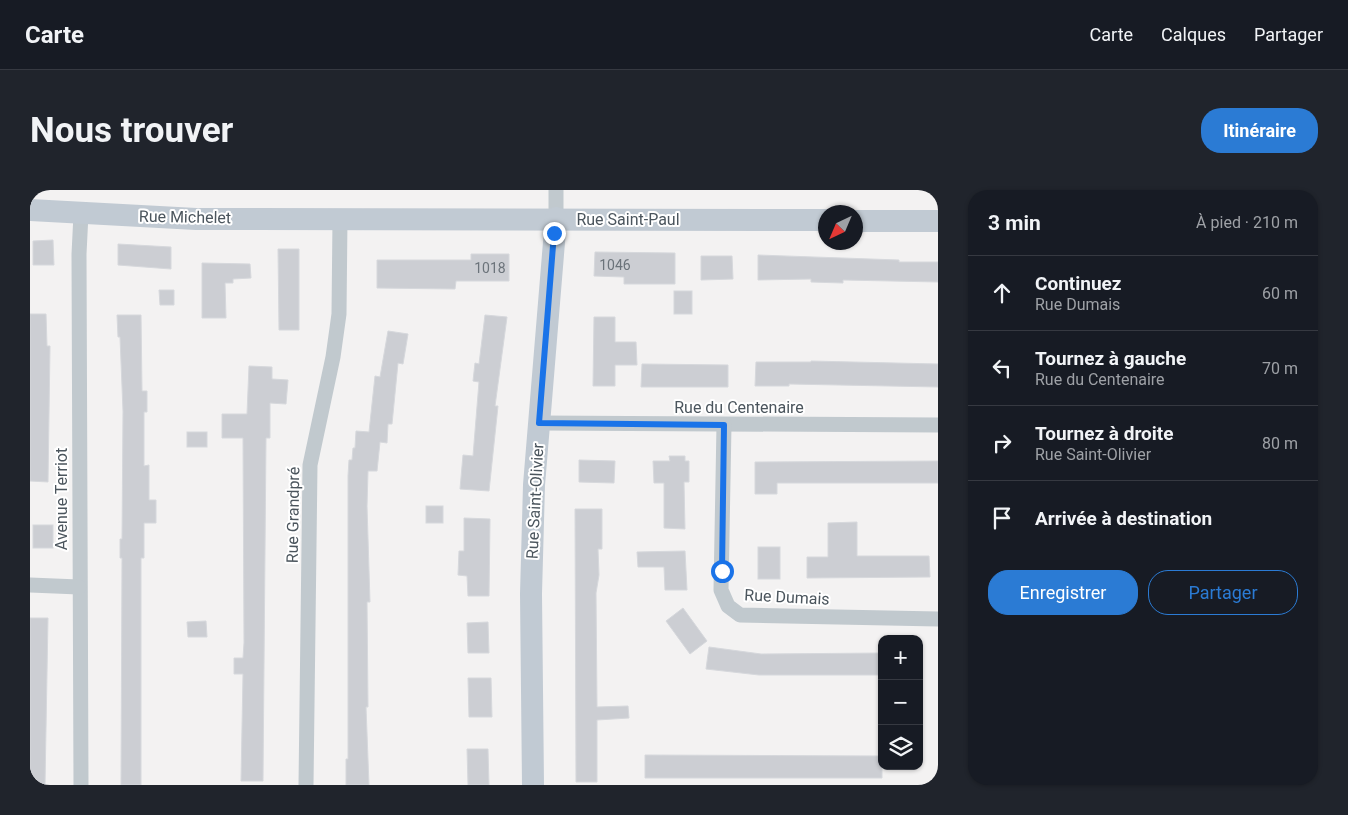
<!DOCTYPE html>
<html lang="fr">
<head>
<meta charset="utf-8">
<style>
  :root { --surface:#171b24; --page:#20242c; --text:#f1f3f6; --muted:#9ea1a6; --line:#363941; --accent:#2b7bd4 }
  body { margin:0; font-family:Roboto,sans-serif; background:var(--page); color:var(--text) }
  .controls { position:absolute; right:15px; bottom:15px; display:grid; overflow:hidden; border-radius:10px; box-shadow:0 1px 4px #0004 }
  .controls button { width:45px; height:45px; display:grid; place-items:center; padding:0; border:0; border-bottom:1px solid var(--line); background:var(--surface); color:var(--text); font:25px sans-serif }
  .compass { position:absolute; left:788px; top:15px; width:45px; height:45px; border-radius:50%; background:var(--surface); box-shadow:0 1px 4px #0004; rotate:224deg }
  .stop { position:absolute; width:15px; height:15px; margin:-11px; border:4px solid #1a73e8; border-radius:50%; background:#fff }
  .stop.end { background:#1a73e8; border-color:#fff; box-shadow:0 1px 5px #0008 }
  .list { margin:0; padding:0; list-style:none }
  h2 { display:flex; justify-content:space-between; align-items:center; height:65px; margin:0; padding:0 20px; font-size:21px }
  h2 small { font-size:16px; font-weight:400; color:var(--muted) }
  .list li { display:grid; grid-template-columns:32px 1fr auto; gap:15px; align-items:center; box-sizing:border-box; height:75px; padding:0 20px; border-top:1px solid var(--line) }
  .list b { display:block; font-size:19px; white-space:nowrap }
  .list p { margin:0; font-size:16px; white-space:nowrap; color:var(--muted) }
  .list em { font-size:16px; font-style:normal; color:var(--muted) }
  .actions { display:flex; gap:10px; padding:15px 20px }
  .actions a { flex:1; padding:11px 0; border:1px solid var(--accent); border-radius:20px; text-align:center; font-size:18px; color:var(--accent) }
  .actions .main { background:var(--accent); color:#fff }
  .icon { flex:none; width:28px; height:28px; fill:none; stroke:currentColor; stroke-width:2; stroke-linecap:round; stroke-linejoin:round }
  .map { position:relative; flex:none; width:908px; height:595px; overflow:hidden; border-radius:20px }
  header { display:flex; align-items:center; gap:30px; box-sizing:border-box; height:70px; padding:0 25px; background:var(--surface); border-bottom:1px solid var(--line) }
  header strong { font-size:24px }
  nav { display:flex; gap:28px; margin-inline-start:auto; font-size:18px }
  .intro { display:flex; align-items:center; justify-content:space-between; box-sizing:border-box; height:120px; padding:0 30px }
  h1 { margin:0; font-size:35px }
  .button { padding:12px 22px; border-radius:20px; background:var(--accent); color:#fff; font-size:18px; font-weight:700 }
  main { display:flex; gap:30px; padding:0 30px }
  aside { flex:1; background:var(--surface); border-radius:20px; box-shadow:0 1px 4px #0004 }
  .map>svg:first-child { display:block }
  .building { fill:#ccced3; stroke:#d6d8dc }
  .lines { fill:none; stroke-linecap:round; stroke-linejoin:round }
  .street { stroke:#c1c9ce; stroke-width:15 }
  .secondary { stroke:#c1cad3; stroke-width:22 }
  .route { stroke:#1a73e8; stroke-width:6 }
  .labels { text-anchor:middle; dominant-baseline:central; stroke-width:4; stroke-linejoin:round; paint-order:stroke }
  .number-label { font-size:14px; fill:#6b737a }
  .street-label { font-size:16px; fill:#4b555d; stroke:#fff }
</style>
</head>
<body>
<header>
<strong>Carte</strong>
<nav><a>Carte</a><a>Calques</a><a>Partager</a></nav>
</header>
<div class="intro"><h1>Nous trouver</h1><a class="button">Itinéraire</a></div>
<main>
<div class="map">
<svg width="908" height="595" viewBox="0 0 908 595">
  <rect width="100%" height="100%" fill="#f3f2f2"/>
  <g class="building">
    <polygon points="23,50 24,75 3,75 3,51"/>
    <polygon points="88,54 141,57 141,79 88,75"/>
    <polygon points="248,59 269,59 269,140 249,140"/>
    <polygon points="565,62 645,63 645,94 594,94 594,87 564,86"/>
    <polygon points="441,64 479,64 479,91 426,91 425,99 347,98 347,70 441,70"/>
    <polygon points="728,65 869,70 869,72 908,72 908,92 813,90 813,93 781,92 781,89 728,90"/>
    <polygon points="671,66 702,66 703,89 671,90"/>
    <polygon points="172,73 220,74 221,88 203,89 203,93 195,93 196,128 172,128"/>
    <polygon points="129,100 144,100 144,115 130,115"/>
    <rect x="644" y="101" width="18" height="23"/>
    <polygon points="0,124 16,124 17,156 20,156 18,292 0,291"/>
    <polygon points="87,125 111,125 112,201 117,201 117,222 114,222 114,276 119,275 119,310 126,310 126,333 114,333 114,368 111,368 111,595 91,595 92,368 90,368 90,349 92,349 93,221 90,147 88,147"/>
    <polygon points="455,125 477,127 465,216 468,216 459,301 430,299 433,265 443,266 449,192 443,191 445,173 449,174"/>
    <polygon points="564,127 585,127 585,152 606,152 607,175 585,175 585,196 563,196"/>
    <polygon points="358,141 378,144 373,174 368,173 362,234 358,234 357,253 350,252 347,281 338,281 337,316 340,412 337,412 338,517 336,517 339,595 316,595 316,569 318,569 318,286 319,270 322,270 323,258 325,258 326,241 339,242 345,186 350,187"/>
    <polygon points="781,171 908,174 908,197 759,194 759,196 725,196 726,172 781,172"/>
    <polygon points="612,174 698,175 698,197 611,197"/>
    <polygon points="219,176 242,177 242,189 258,190 256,214 240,213 240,248 236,248 233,591 211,591 213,484 204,484 204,468 213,468 214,453 213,248 192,248 192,224 217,224"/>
    <rect x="157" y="242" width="20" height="15"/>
    <polygon points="639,266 655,266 655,271 659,271 659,292 654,292 655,339 634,338 634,293 624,293 623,271 640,271"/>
    <polygon points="549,270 585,271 584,293 549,292"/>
    <polygon points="908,271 908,293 747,293 747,304 725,304 725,272"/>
    <rect x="396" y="316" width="17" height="17"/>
    <polygon points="545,319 572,319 572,359 568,359 569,385 566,403 567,517 598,516 599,528 567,530 567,592 546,592"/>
    <polygon points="434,328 460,329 459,406 438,406 437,386 428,385 429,361 434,361"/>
    <polygon points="827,332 827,366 899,366 900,387 777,388 777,367 798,367 798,333"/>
    <rect x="3" y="335" width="20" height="23"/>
    <rect x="728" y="357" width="22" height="32"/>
    <polygon points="655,361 657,400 635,400 634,377 608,377 607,362"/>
    <polygon points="653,418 677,451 660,464 636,431"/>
    <polygon points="0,428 18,428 15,595 0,595"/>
    <polygon points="176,431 177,447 158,447 157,432"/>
    <polygon points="458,432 459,463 438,463 437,433"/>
    <polygon points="679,457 731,464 852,463 852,485 729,485 676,479"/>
    <polygon points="438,488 461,488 462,527 439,527"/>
    <polygon points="437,559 458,559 459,595 438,595"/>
    <polygon points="615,565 852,566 852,588 615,588"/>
  </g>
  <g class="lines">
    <g class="street">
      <polyline points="526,0 526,28"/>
      <polyline points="51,24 49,64 51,595"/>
      <polyline points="509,233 908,235"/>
      <polyline points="694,235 691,400 698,416 710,425 908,429"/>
      <polyline points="0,395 49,397"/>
      <polyline points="276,595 280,275 303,167 309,124 310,29"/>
    </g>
    <g class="secondary">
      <polyline points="0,20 166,29 796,30"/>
      <polyline points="826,31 908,31"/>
      <polyline points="503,595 501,404 504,295 526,28"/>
    </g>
  </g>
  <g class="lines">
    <polyline class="route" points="524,43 509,233 694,235 692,381"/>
  </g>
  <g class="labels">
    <g class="number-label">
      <text x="585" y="75">1046</text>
      <text x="460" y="78">1018</text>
    </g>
    <g class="street-label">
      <text transform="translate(155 27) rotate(1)">Rue Michelet</text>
      <text x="598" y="29">Rue Saint-Paul</text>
      <text x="709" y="217">Rue du Centenaire</text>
      <text transform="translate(31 309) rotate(-90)">Avenue Terriot</text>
      <text transform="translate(505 311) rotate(-87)">Rue Saint-Olivier</text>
      <text transform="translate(263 325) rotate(-89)">Rue Grandpré</text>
      <text transform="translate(757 407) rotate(3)">Rue Dumais</text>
    </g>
  </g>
</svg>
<div class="controls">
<button>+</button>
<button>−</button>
<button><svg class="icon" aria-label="layers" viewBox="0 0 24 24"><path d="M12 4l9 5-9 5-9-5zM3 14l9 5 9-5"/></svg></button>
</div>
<svg class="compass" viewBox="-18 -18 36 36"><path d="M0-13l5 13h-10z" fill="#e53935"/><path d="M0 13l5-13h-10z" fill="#9ea1a6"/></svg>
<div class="stop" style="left:692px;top:381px"></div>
<div class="stop end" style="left:524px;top:43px"></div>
</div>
<aside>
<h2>3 min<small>À pied · 210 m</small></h2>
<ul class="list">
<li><svg class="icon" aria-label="ahead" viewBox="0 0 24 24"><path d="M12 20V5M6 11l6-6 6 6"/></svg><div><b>Continuez</b><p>Rue Dumais</p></div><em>60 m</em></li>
<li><svg class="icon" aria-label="left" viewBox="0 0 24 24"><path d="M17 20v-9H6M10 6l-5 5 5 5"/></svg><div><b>Tournez à gauche</b><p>Rue du Centenaire</p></div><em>70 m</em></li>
<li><svg class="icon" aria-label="right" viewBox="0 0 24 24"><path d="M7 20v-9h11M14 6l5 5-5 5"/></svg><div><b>Tournez à droite</b><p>Rue Saint-Olivier</p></div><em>80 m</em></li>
<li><svg class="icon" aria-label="arrive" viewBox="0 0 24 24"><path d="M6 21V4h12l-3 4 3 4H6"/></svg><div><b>Arrivée à destination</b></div></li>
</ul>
<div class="actions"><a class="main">Enregistrer</a><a>Partager</a></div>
</aside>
</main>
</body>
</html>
